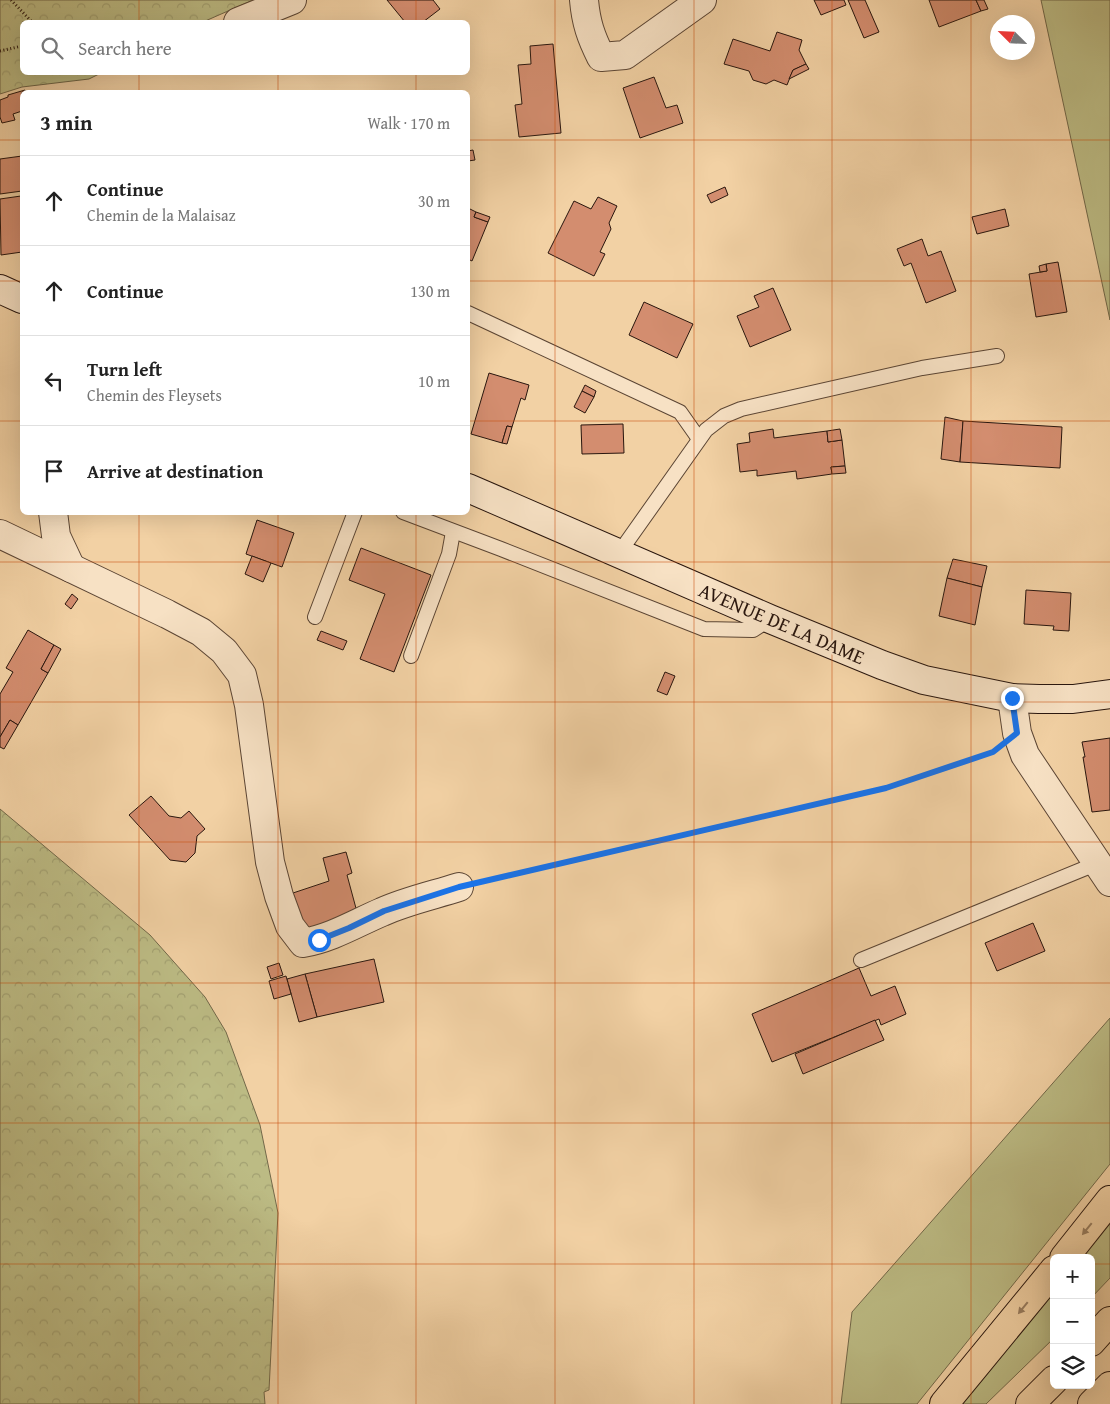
<!DOCTYPE html>
<html lang="en">
<head>
<meta charset="utf-8">
<style>
  :root { --surface:#fff; --page:#f2f2f2; --text:#222; --muted:#767676; --line:#e0e0e0 }
  body { margin:0; font-family:"Gentium Book Plus",serif; background:var(--page); color:var(--text) }
  .controls { position:absolute; right:15px; bottom:15px; display:grid; overflow:hidden; border-radius:8px; box-shadow:0 5px 20px #0002 }
  .controls button { width:45px; height:45px; display:grid; place-items:center; padding:0; border:0; border-bottom:1px solid var(--line); background:var(--surface); color:var(--text); font:25px sans-serif }
  .compass { position:absolute; left:990px; top:15px; width:45px; height:45px; border-radius:50%; background:var(--surface); box-shadow:0 5px 20px #0002; rotate:294deg }
  .stop { position:absolute; width:15px; height:15px; margin:-11px; border:4px solid #1a73e8; border-radius:50%; background:#fff }
  .stop.end { background:#1a73e8; border-color:#fff; box-shadow:0 1px 5px #0008 }
  .list { margin:0; padding:0; list-style:none }
  h2 { display:flex; justify-content:space-between; align-items:center; height:65px; margin:0; padding:0 20px; font-size:21px }
  h2 small { font-size:16px; font-weight:400; color:var(--muted) }
  .list li { display:grid; grid-template-columns:32px 1fr auto; gap:15px; align-items:center; box-sizing:border-box; height:90px; padding:0 20px; border-top:1px solid var(--line) }
  .list b { display:block; font-size:19px; white-space:nowrap }
  .list p { margin:0; font-size:16px; white-space:nowrap; color:var(--muted) }
  .list em { font-size:16px; font-style:normal; color:var(--muted) }
  .icon { flex:none; width:28px; height:28px; fill:none; stroke:currentColor; stroke-width:2; stroke-linecap:round; stroke-linejoin:round }
  .map { position:relative; flex:none; width:1110px; height:1404px; overflow:hidden }
  .search { position:absolute; background:var(--surface); box-shadow:0 5px 20px #0002; left:20px; top:20px; width:450px; height:55px; display:flex; align-items:center; gap:12px; box-sizing:border-box; padding:0 18px; border-radius:8px; color:var(--muted); font-size:19px }
  .panel { position:absolute; background:var(--surface); box-shadow:0 5px 20px #0002; left:20px; top:90px; width:450px; height:425px; border-radius:8px }
  .map>svg:first-child { display:block }
  .green { fill:#bcbb84; stroke:#726849 }
  .forest { fill:url(#forest-crowns); stroke:#726849 }
  .building { fill:#d38d6f; stroke:#29160e }
  .lines { fill:none; stroke-linecap:round; stroke-linejoin:round }
  .lane-casing { stroke:#5b4534; stroke-width:16 }
  .street-casing { stroke:#5b4534; stroke-width:30 }
  .secondary-casing { stroke:#29160e; stroke-width:30 }
  .highway-casing { stroke:#29160e; stroke-width:30 }
  .path { stroke:#29160e; stroke-width:3; stroke-dasharray:1 2.5; stroke-linecap:butt }
  .lane { stroke:#f7e1c4; stroke-width:14 }
  .street { stroke:#f7e1c4; stroke-width:28 }
  .secondary { stroke:#f7e1c4; stroke-width:28 }
  .highway { stroke:#f2d1a4; stroke-width:28 }
  .oneway { fill:#987d60 }
  .route { stroke:#1a73e8; stroke-width:6 }
  .grid { fill:none; stroke:#cb4f0c; stroke-width:1; stroke-opacity:0.55 }
  .labels { text-anchor:middle; dominant-baseline:central; stroke-width:4; stroke-linejoin:round; paint-order:stroke }
  .street-label { font-size:20px; fill:#29160e; stroke:#f7e1c4 }
</style>
</head>
<body>
<div class="map">
<svg width="1110" height="1404" viewBox="0 0 1110 1404">
  <defs>
    <pattern id="forest-crowns" width="20" height="18" patternUnits="userSpaceOnUse" patternTransform="scale(1.25)"><rect width="20" height="18" fill="#bcbb84"/><path d="M2 6a3 3 0 1 1 6 0M12 15a3 3 0 1 1 6 0" fill="none" stroke="#a2a071"/></pattern>
  </defs>
  <rect width="100%" height="100%" fill="#f2d1a4"/>
  <filter id="stains"><feTurbulence type="fractalNoise" baseFrequency=".004" numOctaves="4"/><feColorMatrix values="0 0 0 0 .2 0 0 0 0 .09 0 0 0 0 .02 0 0 0 .5 -.17"/></filter>
  <radialGradient id="worn" r=".72"><stop offset=".6" stop-color="#630" stop-opacity="0"/><stop offset="1" stop-color="#630" stop-opacity=".3"/></radialGradient>
  <g class="green">
    <polygon points="1041,0 1110,0 1110,320"/>
    <polygon points="1110,1018 1110,1164 917,1404 841,1404 852,1312"/>
    <polygon points="1110,1219 1110,1278 1091,1298 1091,1258 1078,1258"/>
    <polygon points="1054,1287 1054,1338 986,1404 959,1404"/>
  </g>
  <g class="forest">
    <polygon points="0,0 253,0 203,22 22,22 22,72 101,73 89,79 22,87 0,94"/>
    <polygon points="0,809 150,935 205,997 226,1032 260,1125 278,1213 269,1390 264,1392 265,1404 0,1404"/>
  </g>
  <g class="building">
    <polygon points="387,0 433,0 440,9 423,22 405,22"/>
    <polygon points="814,0 844,0 846,5 821,15"/>
    <polygon points="848,0 865,0 879,32 864,38"/>
    <polygon points="929,0 976,0 981,11 939,27"/>
    <polygon points="976,0 984,0 988,9 981,11"/>
    <polygon points="777,32 802,40 799,50 806,64 793,70 787,85 774,80 766,84 753,80 749,71 724,64 733,39 770,51"/>
    <polygon points="553,44 561,133 519,137 515,105 522,104 518,65 531,64 530,46"/>
    <polygon points="806,64 809,69 789,79 793,70"/>
    <polygon points="654,77 666,108 677,105 683,123 640,138 623,88"/>
    <polygon points="25,90 26,92 22,92 22,111 13,114 15,120 2,123 0,117 0,100 8,97 8,95"/>
    <polygon points="473,150 475,160 468,161 468,151"/>
    <polygon points="22,156 22,191 0,194 0,159"/>
    <polygon points="725,187 728,195 711,203 707,195"/>
    <polygon points="21,196 22,207 22,252 1,255 0,199"/>
    <polygon points="598,197 617,206 609,223 611,229 600,252 605,254 594,276 548,253 574,201 591,209"/>
    <polygon points="468,208 476,212 474,217 488,222 472,261 468,259"/>
    <polygon points="1005,209 1009,226 977,234 972,217"/>
    <polygon points="476,212 490,217 488,222 474,217"/>
    <polygon points="922,239 928,256 941,251 956,291 926,303 911,263 904,266 897,249"/>
    <polygon points="1058,262 1067,312 1036,317 1029,274 1047,271 1046,264"/>
    <polygon points="1046,264 1047,271 1040,272 1039,266"/>
    <polygon points="773,288 791,330 750,347 737,316 759,307 754,296"/>
    <polygon points="644,302 693,324 677,358 629,335"/>
    <polygon points="489,373 529,385 525,400 521,398 512,427 507,426 502,443 471,434"/>
    <polygon points="585,385 596,391 594,397 582,391"/>
    <polygon points="582,391 594,397 585,413 574,407"/>
    <polygon points="945,417 963,421 960,462 941,459"/>
    <polygon points="963,421 1062,427 1060,468 960,462"/>
    <polygon points="623,424 624,453 582,454 581,425"/>
    <polygon points="507,426 512,427 507,444 502,443"/>
    <polygon points="773,429 774,438 827,431 828,442 842,440 845,466 831,467 832,474 797,479 796,471 757,476 757,470 740,472 737,444 750,442 749,433"/>
    <polygon points="840,429 842,440 828,442 827,431"/>
    <polygon points="845,466 846,473 832,474 831,467"/>
    <polygon points="257,520 294,533 282,567 246,554"/>
    <polygon points="361,548 431,575 394,672 360,659 385,594 349,580"/>
    <polygon points="252,556 271,563 263,582 245,574"/>
    <polygon points="953,559 987,566 982,587 947,578"/>
    <polygon points="947,578 982,587 975,625 939,616"/>
    <polygon points="1026,590 1071,593 1069,631 1053,630 1054,626 1024,624"/>
    <polygon points="72,594 78,599 71,609 65,604"/>
    <polygon points="28,630 54,645 41,669 48,673 18,725 10,720 0,737 0,694 13,672 6,668"/>
    <polygon points="321,631 347,641 343,650 317,640"/>
    <polygon points="54,645 61,649 48,673 41,669"/>
    <polygon points="665,672 675,676 667,695 657,691"/>
    <polygon points="10,720 18,725 4,749 0,747 0,737"/>
    <polygon points="1110,738 1110,810 1092,812 1083,757 1085,757 1082,742"/>
    <polygon points="151,796 169,816 181,818 189,811 205,829 197,836 195,853 186,862 170,860 129,815"/>
    <polygon points="346,852 352,873 347,875 357,912 304,930 293,893 329,881 323,858"/>
    <polygon points="1033,923 1045,951 997,971 985,943"/>
    <polygon points="374,959 384,1002 317,1017 305,974"/>
    <polygon points="279,963 283,975 271,979 267,967"/>
    <polygon points="859,968 871,996 895,986 906,1014 881,1025 879,1019 772,1062 752,1014"/>
    <polygon points="305,974 317,1017 299,1022 287,979"/>
    <polygon points="286,976 291,994 274,999 269,981"/>
    <polygon points="875,1020 884,1040 803,1074 795,1054"/>
  </g>
  <g class="lines">
    <g class="lane-casing">
      <g id="lane">
        <polyline points="468,313 680,412 699,439"/>
        <polyline points="403,512 501,549 704,629 753,630 770,619"/>
        <polyline points="619,553 706,430 724,416 741,409 922,368 997,356"/>
        <polyline points="315,617 355,512"/>
        <polyline points="411,656 449,554 453,532"/>
        <polyline points="861,960 1098,863"/>
      </g>
    </g>
    <g class="street-casing">
      <g id="street">
        <path d="M584,0C586,23 591,37 601,57L625,55L702,0"/>
        <polyline points="238,22 292,0"/>
        <polyline points="53,512 56,536 71,568"/>
        <path d="M0,534L167,614L201,632L224,651L242,675L249,705L270,862L279,896L290,926L303,943C332,938 356,923 382,912C406,901 434,895 459,887"/>
        <polyline points="1012,698 1017,733 1025,755 1110,882"/>
      </g>
    </g>
    <g class="secondary-casing">
      <g id="secondary">
        <polyline points="0,289 22,299"/>
        <polyline points="468,488 770,619 882,665 924,680 1012,698 1039,699 1073,699 1110,694"/>
      </g>
    </g>
    <g class="highway-casing">
      <g id="highway">
        <polyline points="1064,1258 1110,1200"/>
        <polyline points="1091,1342 1110,1321"/>
        <polyline points="944,1404 1054,1270"/>
        <polyline points="1030,1404 1054,1380"/>
        <polyline points="1092,1404 1110,1386"/>
      </g>
    </g>
    <g class="path">
      <polyline points="11,0 32,22"/>
      <polyline points="0,51 22,46"/>
      <polyline points="486,881 886,788 993,752"/>
    </g>
    <use href="#lane" class="lane"/>
    <use href="#street" class="street"/>
    <use href="#secondary" class="secondary"/>
    <use href="#highway" class="highway"/>
  </g>
  <defs><path id="oneway-solid" d="M-6-.8H1V-3.2L6.5 0L1 3.2V.8H-6Z" transform="scale(1.25)"/></defs>
  <g class="oneway">
    <use href="#oneway-solid" transform="translate(1087 1229) rotate(129)"/>
    <use href="#oneway-solid" transform="translate(1023 1308) rotate(129)"/>
  </g>
  <g class="lines">
    <polyline class="route" points="319,940 349,928 384,911 459,887 886,788 993,752 1017,733 1012,698"/>
  </g>
  <path class="grid" d="M139,0V22M278,0V22M416,0V22M555,0V1404M694,0V1404M832,0V1404M971,0V1404M139,72V92M278,72V92M416,72V92M0,140H22M468,140H1110M0,281H22M468,281H1110M0,421H22M468,421H1110M139,512V1404M278,512V1404M416,512V1404M0,562H1110M0,702H1110M0,842H1110M0,983H1110M0,1123H1110M0,1264H1054M1091,1264H1110"/>
  <g class="labels">
    <g class="street-label">
      <text transform="translate(782 623) rotate(23)">AVENUE DE LA DAME</text>
    </g>
  </g>
  <rect width="100%" height="100%" filter="url(#stains)"/>
  <rect width="100%" height="100%" fill="url(#worn)"/>
</svg>
<div class="controls">
<button>+</button>
<button>−</button>
<button><svg class="icon" aria-label="layers" viewBox="0 0 24 24"><path d="M12 4l9 5-9 5-9-5zM3 14l9 5 9-5"/></svg></button>
</div>
<svg class="compass" viewBox="-18 -18 36 36"><path d="M0-13l5 13h-10z" fill="#e53935"/><path d="M0 13l5-13h-10z" fill="#767676"/></svg>
<div class="stop" style="left:319px;top:940px"></div>
<div class="stop end" style="left:1012px;top:698px"></div>
<div class="search"><svg class="icon" aria-label="search" viewBox="0 0 24 24"><circle cx="10" cy="10" r="6"/><path d="M15 15l6 6"/></svg>Search here</div>
<section class="panel">
<h2>3 min<small>Walk · 170 m</small></h2>
<ul class="list">
<li><svg class="icon" aria-label="ahead" viewBox="0 0 24 24"><path d="M12 20V5M6 11l6-6 6 6"/></svg><div><b>Continue</b><p>Chemin de la Malaisaz</p></div><em>30 m</em></li>
<li><svg class="icon" aria-label="ahead" viewBox="0 0 24 24"><path d="M12 20V5M6 11l6-6 6 6"/></svg><div><b>Continue</b></div><em>130 m</em></li>
<li><svg class="icon" aria-label="left" viewBox="0 0 24 24"><path d="M17 20v-9H6M10 6l-5 5 5 5"/></svg><div><b>Turn left</b><p>Chemin des Fleysets</p></div><em>10 m</em></li>
<li><svg class="icon" aria-label="arrive" viewBox="0 0 24 24"><path d="M6 21V4h12l-3 4 3 4H6"/></svg><div><b>Arrive at destination</b></div></li>
</ul>
</section>
</div>
</body>
</html>
